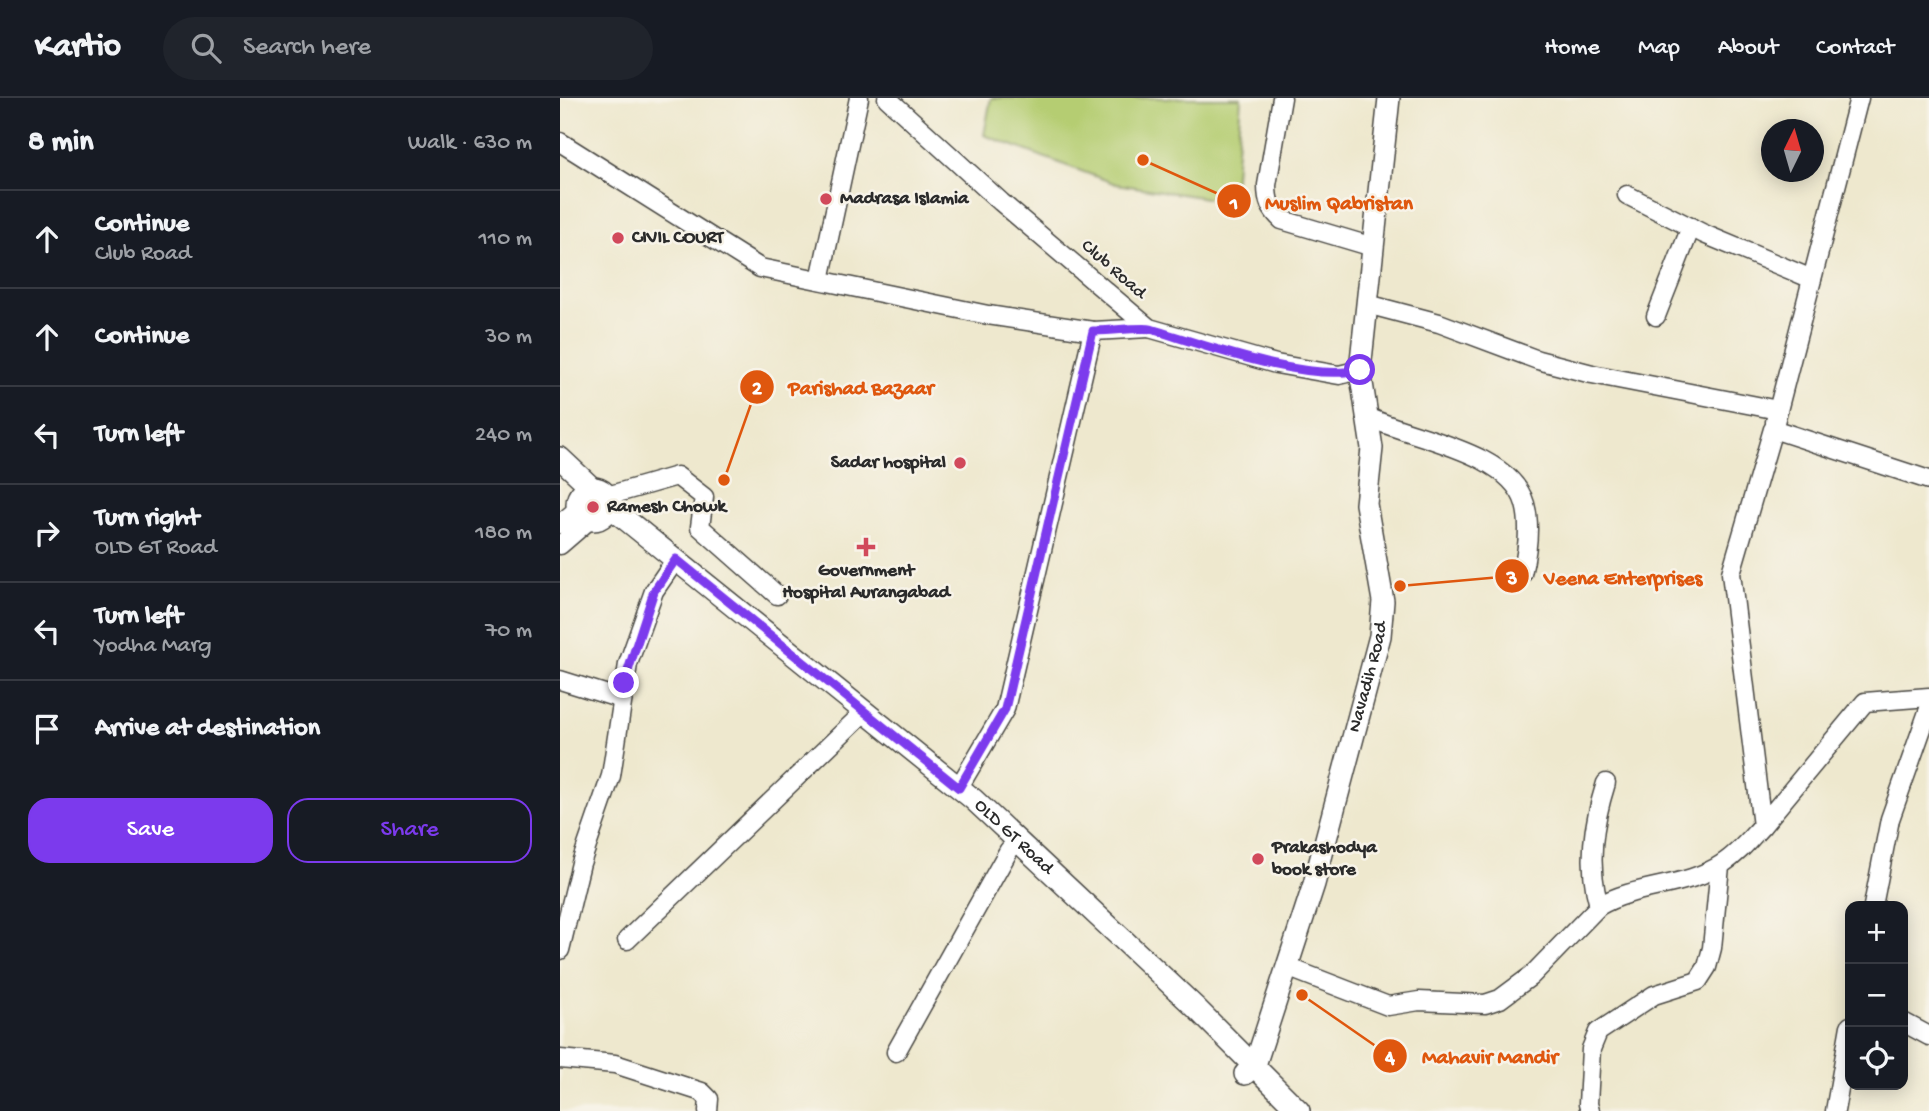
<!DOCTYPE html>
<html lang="en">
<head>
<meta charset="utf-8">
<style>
  :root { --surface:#171b24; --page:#20242c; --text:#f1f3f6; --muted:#9ea1a6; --line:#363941; --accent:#7c3aed }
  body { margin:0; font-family:"Gochi Hand",sans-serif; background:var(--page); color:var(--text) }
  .controls { position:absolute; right:21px; bottom:21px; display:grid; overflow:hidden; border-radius:14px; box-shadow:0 4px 18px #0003 }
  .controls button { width:63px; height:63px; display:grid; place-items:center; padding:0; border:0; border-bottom:2px solid var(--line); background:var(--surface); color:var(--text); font:35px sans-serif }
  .compass { position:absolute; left:1201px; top:21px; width:63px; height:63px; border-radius:50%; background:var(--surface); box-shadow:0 4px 18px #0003; rotate:5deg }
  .stop { position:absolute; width:21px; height:21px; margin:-16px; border:5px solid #7c3aed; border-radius:50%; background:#fff }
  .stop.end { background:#7c3aed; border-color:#fff; box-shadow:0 2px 7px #0008 }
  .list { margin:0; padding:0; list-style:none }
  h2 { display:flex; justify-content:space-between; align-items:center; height:91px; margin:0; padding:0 28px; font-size:30px }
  h2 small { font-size:23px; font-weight:400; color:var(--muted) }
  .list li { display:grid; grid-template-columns:46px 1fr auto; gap:21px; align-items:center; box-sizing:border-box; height:98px; padding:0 28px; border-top:2px solid var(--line) }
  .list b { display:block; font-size:26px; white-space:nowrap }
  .list p { margin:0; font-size:23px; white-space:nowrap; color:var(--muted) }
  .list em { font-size:23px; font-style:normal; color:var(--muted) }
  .actions { display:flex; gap:14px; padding:21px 28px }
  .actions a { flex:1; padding:16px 0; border:2px solid var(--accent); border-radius:21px; text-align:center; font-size:24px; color:var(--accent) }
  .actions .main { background:var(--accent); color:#fff }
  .icon { flex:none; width:38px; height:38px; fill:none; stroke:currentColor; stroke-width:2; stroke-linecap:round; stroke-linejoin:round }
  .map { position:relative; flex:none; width:1369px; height:1013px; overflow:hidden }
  header { display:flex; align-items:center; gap:42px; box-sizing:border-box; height:98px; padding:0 35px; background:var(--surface); border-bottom:2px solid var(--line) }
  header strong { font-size:33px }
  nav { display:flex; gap:38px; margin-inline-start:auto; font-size:24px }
  .search { width:490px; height:63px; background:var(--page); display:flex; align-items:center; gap:18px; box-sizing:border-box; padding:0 24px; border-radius:38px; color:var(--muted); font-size:26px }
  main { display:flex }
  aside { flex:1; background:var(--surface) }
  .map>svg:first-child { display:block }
  .green { fill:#b5cd72; stroke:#707c4e; stroke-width:2 }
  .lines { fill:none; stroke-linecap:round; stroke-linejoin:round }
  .minor-casing { stroke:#484743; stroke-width:21 }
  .major-casing { stroke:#484743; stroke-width:24 }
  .minor { stroke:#fff; stroke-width:18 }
  .major { stroke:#fff; stroke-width:21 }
  .route { stroke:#7c3aed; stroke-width:9 }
  .poi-dot { fill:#d1495b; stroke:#f7f3e8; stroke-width:2.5 }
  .labels { text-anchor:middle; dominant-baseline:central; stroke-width:5; stroke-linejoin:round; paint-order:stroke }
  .poi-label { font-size:19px; font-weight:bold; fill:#2b2b2b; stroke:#f7f3e8; text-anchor:start }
  .street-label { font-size:19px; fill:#2b2b2b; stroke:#f7f3e8 }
  .leader { fill:none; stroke:#df570e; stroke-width:2.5 }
  .callout-dot { fill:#df570e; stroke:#f7f3e8; stroke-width:2.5 }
  .mark-label { font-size:21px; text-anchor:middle; font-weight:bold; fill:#fff }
  .callout-label { font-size:21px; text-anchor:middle; font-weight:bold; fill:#df570e; stroke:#f7f3e8; stroke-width:5; stroke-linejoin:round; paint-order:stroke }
</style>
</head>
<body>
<header>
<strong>Kartio</strong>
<div class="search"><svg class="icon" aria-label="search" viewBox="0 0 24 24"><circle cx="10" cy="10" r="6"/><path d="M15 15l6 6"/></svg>Search here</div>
<nav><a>Home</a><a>Map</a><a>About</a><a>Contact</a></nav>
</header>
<main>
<aside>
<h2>8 min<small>Walk · 630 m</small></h2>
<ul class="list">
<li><svg class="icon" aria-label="ahead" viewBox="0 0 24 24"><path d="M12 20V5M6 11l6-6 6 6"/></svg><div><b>Continue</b><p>Club Road</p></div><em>110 m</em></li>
<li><svg class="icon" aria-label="ahead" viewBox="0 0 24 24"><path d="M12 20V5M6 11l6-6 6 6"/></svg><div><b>Continue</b></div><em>30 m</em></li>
<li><svg class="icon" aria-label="left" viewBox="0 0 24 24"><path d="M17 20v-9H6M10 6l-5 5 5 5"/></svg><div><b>Turn left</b></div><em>240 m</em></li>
<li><svg class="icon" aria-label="right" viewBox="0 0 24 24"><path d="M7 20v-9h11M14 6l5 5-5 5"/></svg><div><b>Turn right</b><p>OLD GT Road</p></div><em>180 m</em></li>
<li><svg class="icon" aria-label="left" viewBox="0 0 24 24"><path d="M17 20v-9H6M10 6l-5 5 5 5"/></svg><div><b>Turn left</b><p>Yodha Marg</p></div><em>70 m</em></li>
<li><svg class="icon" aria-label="arrive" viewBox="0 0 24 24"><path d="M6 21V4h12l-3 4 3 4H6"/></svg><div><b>Arrive at destination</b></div></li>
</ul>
<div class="actions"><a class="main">Save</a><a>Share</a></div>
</aside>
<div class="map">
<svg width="1369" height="1013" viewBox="0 0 1369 1013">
  <rect width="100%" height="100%" fill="#f7f3e8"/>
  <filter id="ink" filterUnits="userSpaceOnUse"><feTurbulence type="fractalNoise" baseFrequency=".0143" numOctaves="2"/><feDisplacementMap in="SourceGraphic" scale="14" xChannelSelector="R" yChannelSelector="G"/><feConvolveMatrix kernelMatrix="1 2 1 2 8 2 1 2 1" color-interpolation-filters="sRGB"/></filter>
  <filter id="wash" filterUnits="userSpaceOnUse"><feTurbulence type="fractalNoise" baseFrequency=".00686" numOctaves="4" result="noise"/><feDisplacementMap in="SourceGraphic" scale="28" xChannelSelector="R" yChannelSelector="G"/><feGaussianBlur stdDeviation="1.57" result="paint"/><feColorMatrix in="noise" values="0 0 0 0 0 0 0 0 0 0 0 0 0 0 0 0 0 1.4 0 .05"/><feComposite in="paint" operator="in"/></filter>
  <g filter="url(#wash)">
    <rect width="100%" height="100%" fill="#eee8ce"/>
    <polygon class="green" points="431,0 681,0 673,104 556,86 424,37"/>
  </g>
  <g filter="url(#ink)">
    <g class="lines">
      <g class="minor-casing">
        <g id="minor">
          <polyline points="327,0 441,104 589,230 716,266 779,277 800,272"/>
          <path d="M722,0L707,87C707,103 710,111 722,122L813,149"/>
          <polyline points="0,44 200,170 428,217 533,233 589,230"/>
          <polyline points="1067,97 1144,136 1252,181"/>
          <polyline points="260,182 299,0"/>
          <polyline points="807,206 879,225 978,262 1032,276 1218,312"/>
          <polyline points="1096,218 1131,129"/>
          <path d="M808,319C851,340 950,353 965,406C971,428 967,455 962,476"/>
          <polyline points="1215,324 1299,0"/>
          <polyline points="1369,382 1213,331 1171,475 1202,728 1305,604 1369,599"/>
          <polyline points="47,398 117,378 144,399 140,429 217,497"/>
          <polyline points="0,426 18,411"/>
          <polyline points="0,447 29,422"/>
          <polyline points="0,582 61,601"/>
          <polyline points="399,689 445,611 533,233"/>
          <path d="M1039,808C1027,766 1033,726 1046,685"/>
          <polyline points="1313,808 1330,721 1369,611"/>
          <polyline points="67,842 297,621"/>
          <polyline points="0,852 21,765 51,678 68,566 94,493 116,461"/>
          <path d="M727,869L828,908L859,903L925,906L940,901L971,878L1039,808C1076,786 1126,790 1162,766C1178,756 1189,742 1202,728"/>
          <polyline points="1343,924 1369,938"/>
          <polyline points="336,954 449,752"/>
          <polyline points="0,961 55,966 142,994 149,1001 148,1013"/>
          <polyline points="1030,1013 1028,1006 1031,951 1038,934 1094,897 1138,883 1147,869 1152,850 1160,768"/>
          <polyline points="1275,1013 1290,928"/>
        </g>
      </g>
      <g class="major-casing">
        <g id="major">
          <polyline points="0,360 32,390"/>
          <circle cx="33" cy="406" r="16"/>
          <path id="s1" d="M49,408L413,701L635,909L739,1013"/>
          <path id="s2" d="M685,976L695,967L754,786L820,538L823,503L806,406L812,350L800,272L829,0"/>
        </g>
      </g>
      <use href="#minor" class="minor"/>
      <use href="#major" class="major"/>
    </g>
  </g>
  <g class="lines" filter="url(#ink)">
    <path class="route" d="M64,585L94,493L116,461L399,690L445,611L533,233C545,233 584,229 591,231C647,248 744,284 800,272"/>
  </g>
  <g class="poi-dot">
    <circle cx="266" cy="101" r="7"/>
    <circle cx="58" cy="140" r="7"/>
    <circle cx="400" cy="365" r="7"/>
    <circle cx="33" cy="409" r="7"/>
    <path d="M302.5 438.5h7v7h7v7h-7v7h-7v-7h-7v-7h7z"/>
    <circle cx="698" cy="761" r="7"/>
  </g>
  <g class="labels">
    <g class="poi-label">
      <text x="280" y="101">Madrasa Islamia</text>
      <text x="72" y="140">CIVIL COURT</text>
      <text x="386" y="365" text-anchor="end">Sadar hospital</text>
      <text x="47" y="409">Ramesh Chowk</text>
      <text x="306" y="473" text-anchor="middle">Government<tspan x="306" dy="22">Hospital Aurangabad</tspan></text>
      <text x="712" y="750">Prakashodya<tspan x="712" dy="22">book store</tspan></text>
    </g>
    <g class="street-label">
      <text transform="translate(553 172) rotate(41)">Club Road</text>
      <text stroke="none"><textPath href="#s2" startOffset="418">Navadih Road</textPath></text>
      <text stroke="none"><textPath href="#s1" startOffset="523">OLD GT Road</textPath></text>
    </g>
  </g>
  <path class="leader" d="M583 62L674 103M164 382L197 289M840 488L952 478M742 897L830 958"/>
  <g class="callout-dot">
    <circle cx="583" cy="62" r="7"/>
    <circle cx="164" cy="382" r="7"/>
    <circle cx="840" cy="488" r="7"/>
    <circle cx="742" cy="897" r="7"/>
    <circle cx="674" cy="103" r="18"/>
    <circle cx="197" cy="289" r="18"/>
    <circle cx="952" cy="478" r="18"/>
    <circle cx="830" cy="958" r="18"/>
  </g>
  <g class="mark-label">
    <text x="674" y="111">1</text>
    <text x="197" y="296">2</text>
    <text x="952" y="486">3</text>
    <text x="830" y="965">4</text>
  </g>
  <g class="callout-label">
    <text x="779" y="111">Muslim Qabristan</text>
    <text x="301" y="296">Parishad Bazaar</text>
    <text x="1063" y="486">Veena Enterprises</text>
    <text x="930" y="965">Mahavir Mandir</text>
  </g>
</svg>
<div class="controls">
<button>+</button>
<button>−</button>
<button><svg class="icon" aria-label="locate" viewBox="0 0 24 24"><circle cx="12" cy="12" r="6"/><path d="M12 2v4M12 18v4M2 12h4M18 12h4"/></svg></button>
</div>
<svg class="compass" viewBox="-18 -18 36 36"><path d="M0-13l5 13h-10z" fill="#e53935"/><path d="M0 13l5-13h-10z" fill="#9ea1a6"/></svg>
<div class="stop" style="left:800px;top:272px"></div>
<div class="stop end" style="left:64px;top:585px"></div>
</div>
</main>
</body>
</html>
